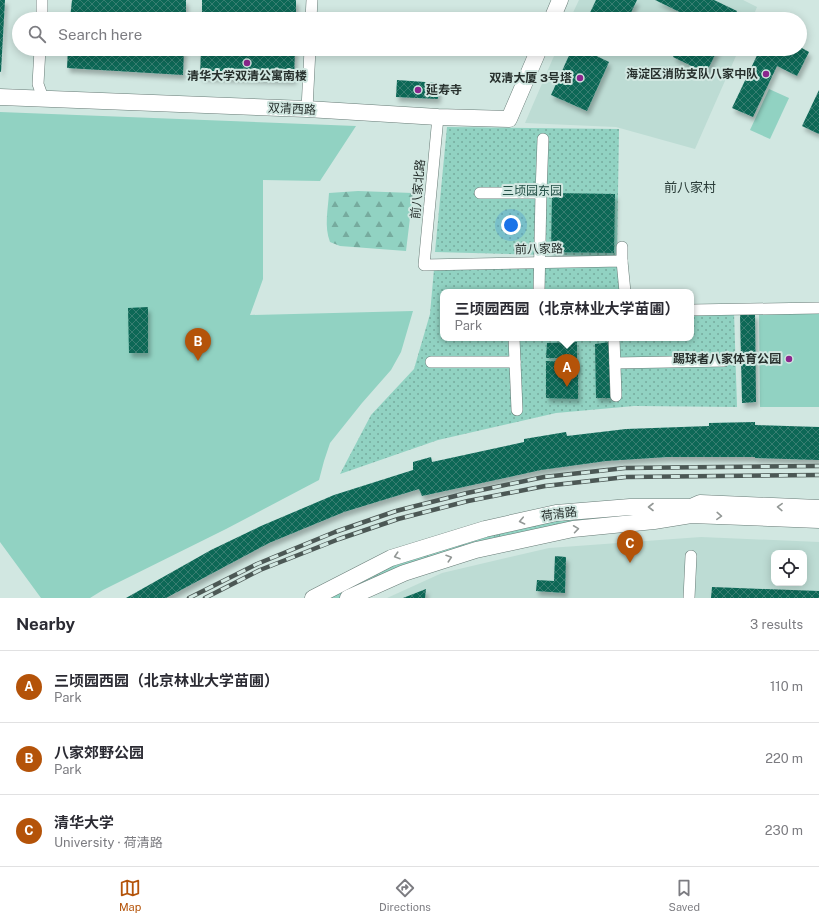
<!DOCTYPE html>
<html lang="en">
<head>
<meta charset="utf-8">
<style>
  :root { --surface:#fff; --page:#f2f2f3; --text:#2b2b33; --muted:#7c7c81; --line:#e1e1e2; --accent:#b45309 }
  body { margin:0; font-family:"Public Sans","Noto Sans SC",sans-serif; background:var(--page); color:var(--text) }
  .controls { position:absolute; right:12px; bottom:12px; display:grid; overflow:hidden; border-radius:8px; box-shadow:0 2px 10px #0003 }
  .controls button { width:36px; height:36px; display:grid; place-items:center; padding:0; border:0; border-bottom:1px solid var(--line); background:var(--surface); color:var(--text); font:20px sans-serif }
  .you { position:absolute; left:511px; top:225px; width:14px; height:14px; margin:-10px; border:3px solid #fff; border-radius:50%; background:#1a73e8; box-shadow:0 0 0 6px #1a73e833 }
  .badge { display:grid; place-items:center; width:26px; height:26px; border-radius:50%; background:var(--accent); color:#fff; font-size:13px; font-weight:700 }
  .pin { position:absolute; translate:-50% -33px; filter:drop-shadow(0 1px 2px #0008) }
  .pin::after { content:''; position:absolute; top:21px; width:14px; height:12px; background:inherit; clip-path:polygon(0 0,100% 0,50% 100%) }
  .popup { position:absolute; left:440px; top:289px; width:254px; height:52px; box-sizing:border-box; display:grid; place-content:center; border-radius:8px; background:var(--surface); filter:drop-shadow(0 1px 3px #0005); font-size:13px; white-space:nowrap; color:var(--muted) }
  .popup b { font-size:15px; color:var(--text) }
  .popup::after { content:''; position:absolute; left:50%; top:100%; margin-left:-8px; border:8px solid transparent; border-top-color:var(--surface) }
  .list { margin:0; padding:0; list-style:none }
  h2 { display:flex; justify-content:space-between; align-items:center; height:52px; margin:0; padding:0 16px; font-size:17px }
  h2 small { font-size:13px; font-weight:400; color:var(--muted) }
  .list li { display:grid; grid-template-columns:26px 1fr auto; gap:12px; align-items:center; box-sizing:border-box; height:72px; padding:0 16px; border-top:1px solid var(--line) }
  .list b { display:block; font-size:15px; white-space:nowrap }
  .list p { margin:0; font-size:13px; white-space:nowrap; color:var(--muted) }
  .list em { font-size:13px; font-style:normal; color:var(--muted) }
  .icon { flex:none; width:22px; height:22px; fill:none; stroke:currentColor; stroke-width:2; stroke-linecap:round; stroke-linejoin:round }
  .map { position:relative; flex:none; width:819px; height:598px; overflow:hidden }
  .search { position:absolute; background:var(--surface); box-shadow:0 2px 10px #0003; left:12px; right:12px; top:12px; height:44px; display:flex; align-items:center; gap:10px; box-sizing:border-box; padding:0 14px; border-radius:22px; color:var(--muted); font-size:15px }
  .sheet { height:268px; background:var(--surface) }
  nav { display:flex; justify-content:space-around; align-items:center; box-sizing:border-box; height:56px; border-top:1px solid var(--line); background:var(--surface); font-size:11px; color:var(--muted) }
  nav a { display:grid; justify-items:center; gap:2px }
  nav .on { color:var(--accent) }
  .map>svg:first-child { display:block }
  .built { fill:#bddcd4; fill-rule:evenodd }
  .grass { fill:url(#grass-tufts) }
  .forest { fill:url(#forest-firs) }
  .park { fill:#91d2c2 }
  .garden { fill:url(#garden-dots) }
  .building { fill:url(#building-cross-hatch); filter:url(#shadow) }
  .lines { fill:none; stroke-linecap:round; stroke-linejoin:round }
  .street-casing { stroke:#677b76; stroke-width:12 }
  .secondary-casing { stroke:#677b76; stroke-width:17 }
  .street { stroke:#fff; stroke-width:11 }
  .secondary { stroke:#fff; stroke-width:16 }
  .rail-casing { stroke:#4c5855; stroke-width:4.5 }
  .rail { stroke:#d1e7e1; stroke-width:3; stroke-dasharray:9; stroke-linecap:butt }
  .oneway { stroke:#939896 }
  .poi-dot { fill:#8b268d; stroke:#d1e7e1; stroke-width:1.5 }
  .labels { text-anchor:middle; dominant-baseline:central; stroke-width:4; stroke-linejoin:round; paint-order:stroke }
  .poi-label { font-size:12px; font-weight:bold; fill:#27302d; stroke:#d1e7e1; text-anchor:end }
  .street-label { font-size:12px; fill:#27302d; stroke:#d1e7e1 }
  .park-label { font-size:12px; fill:#245147; stroke:#d1e7e1 }
  .neighbourhood-label { font-size:13px; fill:#2a3c38; stroke:#d1e7e1 }
</style>
</head>
<body>
<div class="map">
<svg width="819" height="598" viewBox="0 0 819 598">
  <defs>
    <pattern id="grass-tufts" width="24" height="20" patternUnits="userSpaceOnUse"><rect width="24" height="20" fill="#91d2c2"/><path d="M3 7l-1-3M5 7V3M7 7l1-3M15 17l-1-3M17 17v-4M19 17l1-3" fill="none" stroke="#76ab9e"/></pattern>
    <pattern id="forest-firs" width="22" height="20" patternUnits="userSpaceOnUse"><rect width="22" height="20" fill="#91d2c2"/><path d="M5 1l3.5 6h-7zM16 11l3.5 6h-7z" fill="#76ab9e"/></pattern>
    <pattern id="garden-dots" width="8" height="8" patternUnits="userSpaceOnUse"><rect width="8" height="8" fill="#91d2c2"/><path d="M2 2h.1M6 6h.1" fill="none" stroke="#76ab9e" stroke-width="1.8" stroke-linecap="round"/></pattern>
    <pattern id="building-cross-hatch" width="8" height="8" patternUnits="userSpaceOnUse"><rect width="8" height="8" fill="#0d6757"/><path d="M0 0l8 8M0 8l8-8" fill="none" stroke="#397e71"/></pattern>
    <filter id="shadow"><feDropShadow dx="2.5" dy="4.5" stdDeviation="2" flood-color="#0004"/></filter>
  </defs>
  <rect width="100%" height="100%" fill="#d1e7e1"/>
  <g class="built">
    <polygon points="579,0 743,0 757,7 752,19 570,19"/>
    <polygon points="557,49 739,49 695,149 616,127 525,123"/>
    <path d="M701,537L819,542V598H387L442,573L549,548ZM774,553H804V583H774Z"/>
  </g>
  <polygon class="grass" points="644,514 551,531 344,598 327,598 388,565 433,549 565,517"/>
  <path class="forest" d="M358,191L413,193L406,251L340,246L330,242C324,226 328,210 329,193Z"/>
  <g class="park">
    <polygon points="769,89 789,98 770,139 750,130"/>
    <polygon points="0,112 356,126 320,181 263,180 263,279 250,315 413,311 401,352 391,370 362,403 330,443 324,461 319,480 226,529 103,590 90,598 41,598 0,542"/>
    <polygon points="759,312 819,312 819,407 760,407"/>
  </g>
  <g class="garden">
    <polygon points="447,127 619,129 617,257 435,252"/>
    <polygon points="620,265 622,292 443,292 443,338 691,338 691,312 734,312 737,407 634,406 556,413 438,440 340,474 371,415 414,369 430,314 434,269"/>
  </g>
  <g class="building">
    <polygon points="0,0 5,0 1,72 0,72"/>
    <polygon points="72,0 186,0 186,19 70,19"/>
    <rect x="202" y="0" width="94" height="19"/>
    <polygon points="596,0 637,0 628,19 587,19"/>
    <polygon points="655,0 714,0 737,11 733,19 692,19 692,18"/>
    <polygon points="800,47 809,52 797,76 777,66 753,117 732,108 760,49 800,49"/>
    <polygon points="68,49 184,49 183,75 67,68"/>
    <polygon points="201,49 295,49 294,80 200,77"/>
    <polygon points="572,49 582,49 609,62 587,111 551,95"/>
    <polygon points="677,49 718,49 706,73 673,57"/>
    <polygon points="397,80 439,83 438,99 396,97"/>
    <polygon points="819,90 819,134 802,126"/>
    <polygon points="552,193 615,194 614,253 551,252"/>
    <polygon points="148,307 148,353 129,353 128,308"/>
    <polygon points="740,314 755,314 756,402 742,403"/>
    <polygon points="577,342 577,358 546,358 547,343"/>
    <polygon points="610,342 612,398 596,398 595,344"/>
    <polygon points="546,361 578,362 578,399 546,398"/>
    <polygon points="755,422 755,425 819,427 819,460 755,458 755,457 667,457 606,461 541,470 422,496 419,489 344,512 269,543 166,598 126,598 211,550 261,526 334,495 413,470 413,462 431,457 432,462 524,442 524,439 566,432 567,436 626,429 709,426 709,423"/>
    <polygon points="555,556 566,557 565,593 536,591 537,580 554,581"/>
    <polygon points="712,587 819,591 819,598 711,598"/>
    <polygon points="426,589 425,598 403,598"/>
  </g>
  <g class="lines">
    <g class="street-casing">
      <g id="street">
        <polyline points="42,19 42,0"/>
        <polyline points="311,19 312,0"/>
        <polyline points="40,49 38,84 43,98"/>
        <polyline points="307,109 310,49"/>
        <polyline points="438,117 424,265 622,261 625,292"/>
        <polyline points="480,193 541,193 539,292"/>
        <polyline points="541,193 543,139"/>
        <polyline points="622,247 622,261"/>
        <polyline points="691,310 819,308"/>
        <polyline points="514,338 517,410"/>
        <polyline points="614,338 616,396"/>
        <polyline points="431,362 515,362"/>
        <polyline points="615,363 724,361"/>
        <polyline points="689,598 691,556"/>
      </g>
    </g>
    <g class="secondary-casing">
      <g id="secondary">
        <polyline points="552,19 560,0"/>
        <polyline points="0,97 307,109 438,117 509,119 539,49"/>
        <polyline points="313,598 391,558 485,529 556,513 630,507 691,507 700,503 819,508"/>
        <polyline points="348,598 404,573 476,550 573,529 654,521 691,515 819,520"/>
      </g>
    </g>
    <use href="#street" class="street"/>
    <use href="#secondary" class="secondary"/>
    <g class="rail-casing">
      <g id="rail">
        <polyline points="189,598 257,564 335,532 396,511 467,493 544,477 625,468 819,466"/>
        <polyline points="205,598 260,570 339,539 398,519 468,501 545,486 626,477 819,475"/>
      </g>
    </g>
    <use href="#rail" class="rail"/>
  </g>
  <defs><path id="oneway-chevron" d="M-2-3.5L2.5 0L-2 3.5" fill="none" stroke-width="1.6" stroke-linecap="round" stroke-linejoin="round"/></defs>
  <g class="oneway">
    <use href="#oneway-chevron" transform="translate(651 507) rotate(-180)"/>
    <use href="#oneway-chevron" transform="translate(780 507) rotate(-178)"/>
    <use href="#oneway-chevron" transform="translate(719 516) rotate(3)"/>
    <use href="#oneway-chevron" transform="translate(522 521) rotate(168)"/>
    <use href="#oneway-chevron" transform="translate(576 529) rotate(-8)"/>
    <use href="#oneway-chevron" transform="translate(397 556) rotate(162)"/>
    <use href="#oneway-chevron" transform="translate(449 558) rotate(-18)"/>
  </g>
  <g class="poi-dot">
    <circle cx="247" cy="63" r="4"/>
    <circle cx="766" cy="74" r="4"/>
    <circle cx="580" cy="78" r="4"/>
    <circle cx="418" cy="90" r="4"/>
    <circle cx="789" cy="359" r="4"/>
  </g>
  <g class="labels">
    <g class="poi-label">
      <text x="758" y="74">海淀区消防支队八家中队</text>
      <text x="247" y="76" text-anchor="middle">清华大学双清公寓南楼</text>
      <text x="572" y="78">双清大厦 3号塔</text>
      <text x="426" y="90" text-anchor="start">延寿寺</text>
      <text x="781" y="359">踢球者八家体育公园</text>
    </g>
    <g class="street-label">
      <text transform="translate(292 109) rotate(3)">双清西路</text>
      <text transform="translate(418 189) rotate(-85)">前八家北路</text>
      <text transform="translate(539 249) rotate(-1)">前八家路</text>
      <text transform="translate(559 514) rotate(-8)">荷清路</text>
    </g>
    <g class="park-label">
      <text x="532" y="191">三顷园东园</text>
    </g>
    <g class="neighbourhood-label">
      <text x="690" y="187">前八家村</text>
    </g>
  </g>
</svg>
<div class="controls">
<button><svg class="icon" aria-label="locate" viewBox="0 0 24 24"><circle cx="12" cy="12" r="6"/><path d="M12 2v4M12 18v4M2 12h4M18 12h4"/></svg></button>
</div>
<div class="you"></div>
<div class="pin badge" style="left:567px;top:387px">A</div>
<div class="popup"><b>三顷园西园（北京林业大学苗圃）</b>Park</div>
<div class="pin badge" style="left:198px;top:361px">B</div>
<div class="pin badge" style="left:630px;top:563px">C</div>
<div class="search"><svg class="icon" aria-label="search" viewBox="0 0 24 24"><circle cx="10" cy="10" r="6"/><path d="M15 15l6 6"/></svg>Search here</div>
</div>
<section class="sheet">
<h2>Nearby<small>3 results</small></h2>
<ul class="list">
<li><span class="badge">A</span><div><b>三顷园西园（北京林业大学苗圃）</b><p>Park</p></div><em>110 m</em></li>
<li><span class="badge">B</span><div><b>八家郊野公园</b><p>Park</p></div><em>220 m</em></li>
<li><span class="badge">C</span><div><b>清华大学</b><p>University · 荷清路</p></div><em>230 m</em></li>
</ul>
</section>
<nav>
<a class="on"><svg class="icon" aria-label="map" viewBox="0 0 24 24"><path d="M3 6l6-2 6 2 6-2v14l-6 2-6-2-6 2zM9 4v14M15 6v14"/></svg>Map</a>
<a><svg class="icon" aria-label="directions" viewBox="0 0 24 24"><path d="M12 3l9 9-9 9-9-9zM9 14v-3h6M13 9l2 2-2 2"/></svg>Directions</a>
<a><svg class="icon" aria-label="saved" viewBox="0 0 24 24"><path d="M7 4h10v16l-5-4-5 4z"/></svg>Saved</a>
</nav>
</body>
</html>
